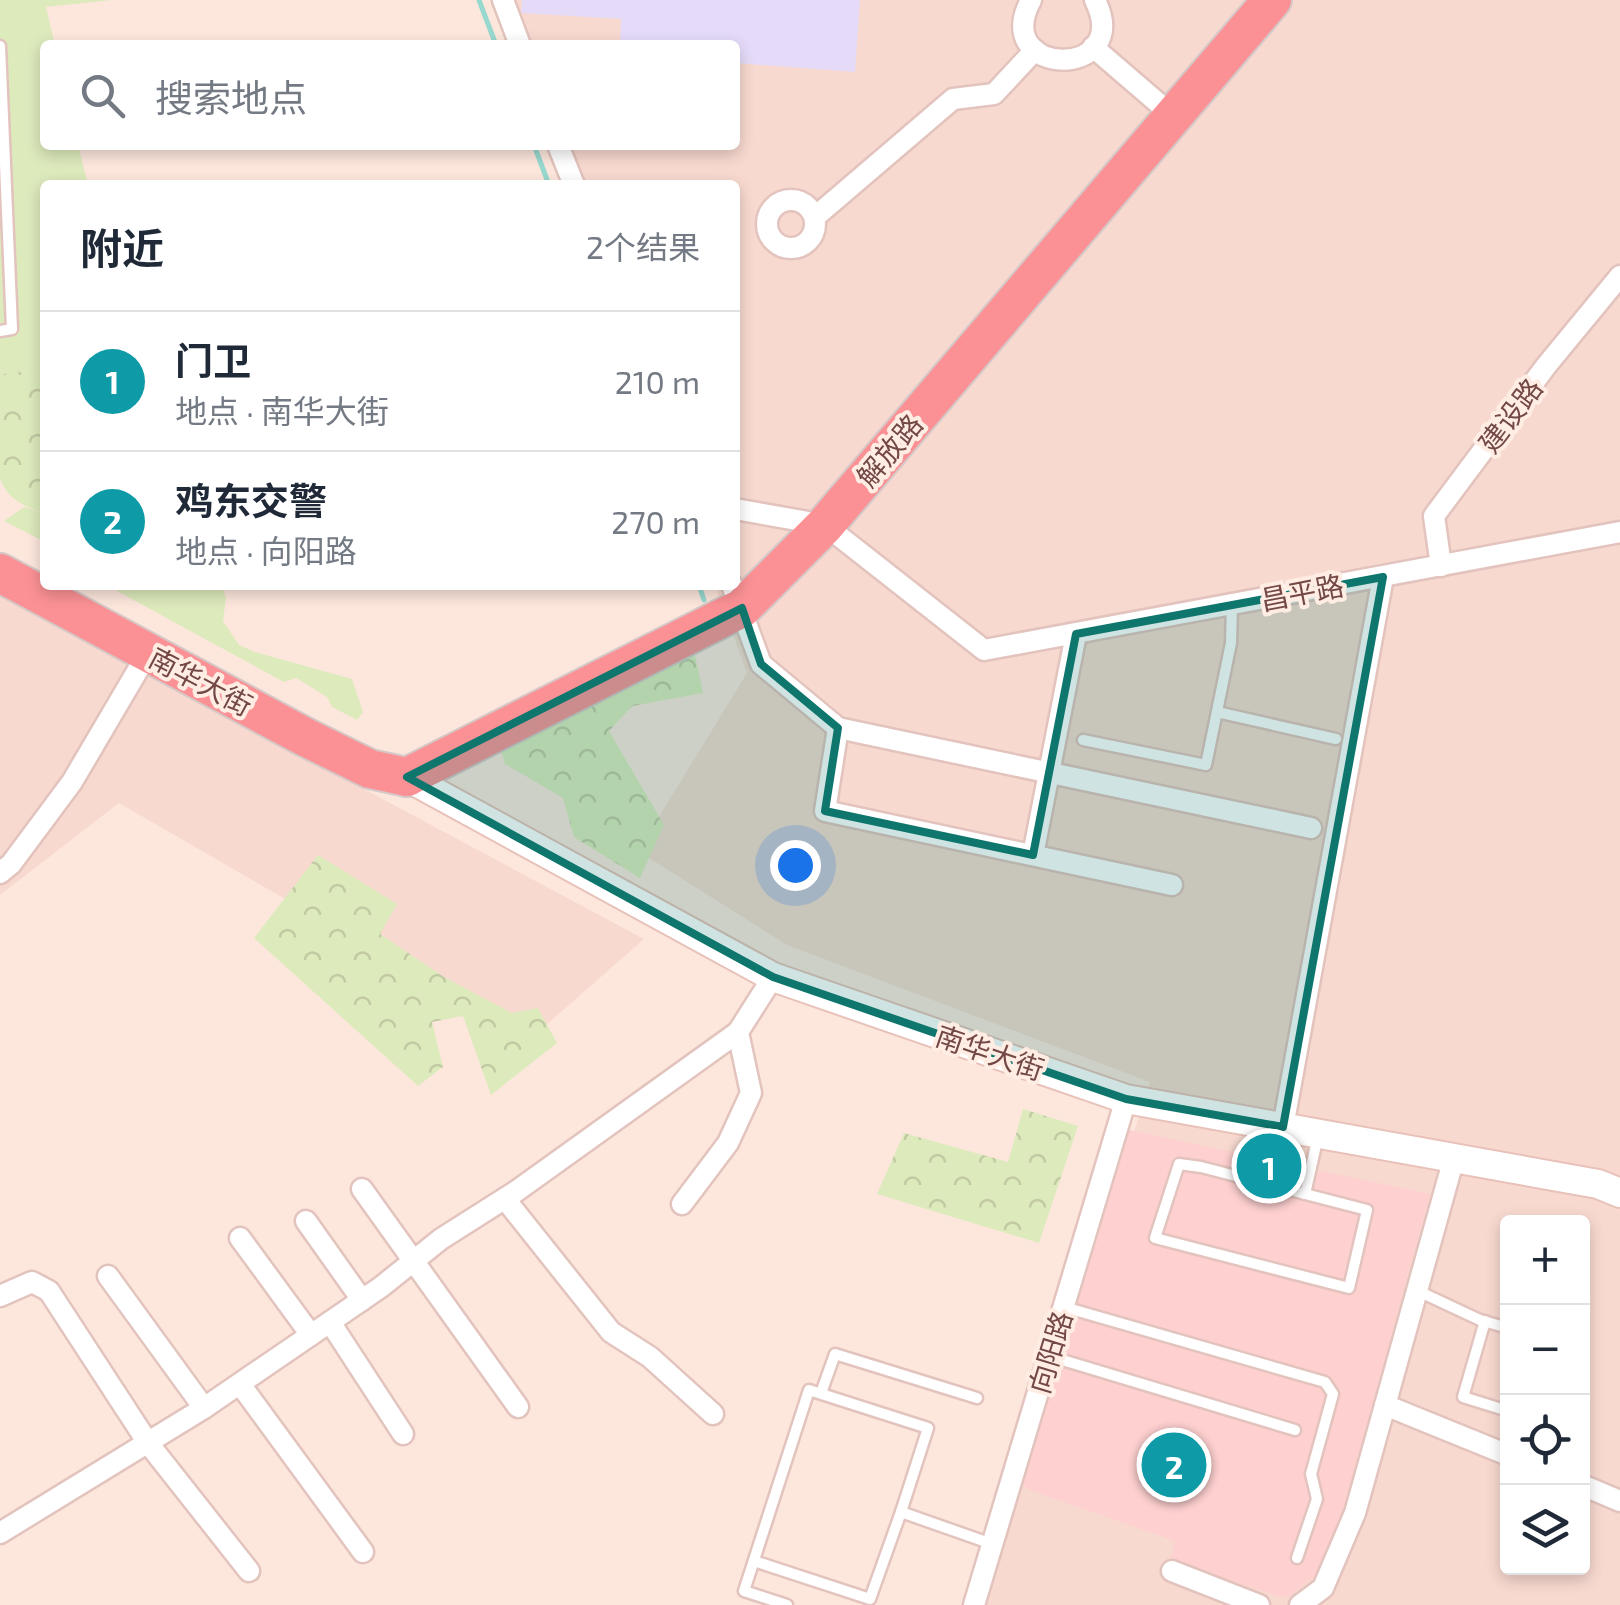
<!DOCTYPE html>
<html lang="zh">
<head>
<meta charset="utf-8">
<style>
  :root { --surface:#fff; --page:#f2f2f3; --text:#1f2937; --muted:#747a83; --line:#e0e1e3; --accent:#1a73e8 }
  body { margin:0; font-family:"Exo 2","Noto Sans SC",sans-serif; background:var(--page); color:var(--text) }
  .controls { position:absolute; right:30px; bottom:30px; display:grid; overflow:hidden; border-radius:10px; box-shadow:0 5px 15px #0003 }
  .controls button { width:90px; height:90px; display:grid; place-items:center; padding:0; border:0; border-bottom:2px solid var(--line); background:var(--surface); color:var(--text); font:50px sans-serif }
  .you { position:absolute; left:795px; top:865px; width:35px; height:35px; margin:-25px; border:8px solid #fff; border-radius:50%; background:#1a73e8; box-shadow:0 0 0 15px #1a73e833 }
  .badge { display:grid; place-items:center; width:65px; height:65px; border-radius:50%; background:var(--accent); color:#fff; font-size:32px; font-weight:700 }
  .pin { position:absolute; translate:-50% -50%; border:5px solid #fff; box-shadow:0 2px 10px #0006 }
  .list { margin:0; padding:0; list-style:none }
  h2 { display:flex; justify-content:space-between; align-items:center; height:130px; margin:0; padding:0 40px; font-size:42px }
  h2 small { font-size:32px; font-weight:400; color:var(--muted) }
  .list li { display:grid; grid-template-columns:65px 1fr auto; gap:30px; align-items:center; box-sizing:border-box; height:140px; padding:0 40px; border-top:2px solid var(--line) }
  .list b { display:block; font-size:38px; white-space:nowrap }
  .list p { margin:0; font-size:32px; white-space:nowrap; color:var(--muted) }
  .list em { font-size:32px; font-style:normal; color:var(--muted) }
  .icon { flex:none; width:55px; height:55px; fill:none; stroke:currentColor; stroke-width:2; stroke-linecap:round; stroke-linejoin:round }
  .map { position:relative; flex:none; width:1620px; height:1605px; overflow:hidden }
  .search { position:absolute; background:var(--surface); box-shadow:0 5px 15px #0003; left:40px; top:40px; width:700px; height:110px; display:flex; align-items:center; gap:25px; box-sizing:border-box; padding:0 35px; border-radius:10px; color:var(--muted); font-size:38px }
  .panel { position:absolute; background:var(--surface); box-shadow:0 5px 15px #0003; left:40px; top:180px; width:700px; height:410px; border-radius:10px }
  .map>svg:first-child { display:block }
  .residential { fill:#f7d9cf; fill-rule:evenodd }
  .commercial { fill:#fed0d0 }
  .education { fill:#e5dbf9 }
  .forest { fill:url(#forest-crowns) }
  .garden { fill:#ddeabc }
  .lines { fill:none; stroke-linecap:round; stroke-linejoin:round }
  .stream { stroke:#98d9cf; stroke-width:5 }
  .lane-casing { stroke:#e3c3bd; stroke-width:15 }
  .street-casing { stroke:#e3c3bd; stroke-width:25 }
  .secondary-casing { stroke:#e8c1b9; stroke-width:32 }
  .highway-casing { stroke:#d5c8c7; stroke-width:42 }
  .lane { stroke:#fff; stroke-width:10 }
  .street { stroke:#fff; stroke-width:20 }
  .secondary { stroke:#fff; stroke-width:28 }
  .highway { stroke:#fb9195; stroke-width:38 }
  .marked { fill:#0f766e; fill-opacity:0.2; stroke:#0f766e; stroke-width:8; stroke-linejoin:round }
  .labels { text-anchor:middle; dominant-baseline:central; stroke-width:8; stroke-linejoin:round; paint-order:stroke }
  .street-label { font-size:28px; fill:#734845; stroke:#ffede4 }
</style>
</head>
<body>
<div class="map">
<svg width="1620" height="1605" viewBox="0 0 1620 1605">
  <defs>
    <pattern id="forest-crowns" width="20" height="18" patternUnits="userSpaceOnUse" patternTransform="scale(2.5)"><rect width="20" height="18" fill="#ddeabc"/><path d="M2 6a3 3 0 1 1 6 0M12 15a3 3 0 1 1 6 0" fill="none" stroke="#c1caa3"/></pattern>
  </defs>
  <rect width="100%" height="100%" fill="#fde7dd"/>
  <g class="residential">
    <path d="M498,0H1620V1605H982L1150,1082L787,945L638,851L747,673L715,585H735V185H566L551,145H735V45H514ZM1508,1222H1582V1568H1508Z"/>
    <polygon points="0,594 644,939 529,1040 119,803 0,895"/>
  </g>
  <polygon class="commercial" points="1125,1129 1430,1194 1334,1543 1319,1573 1289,1596 1281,1597 1170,1560 1175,1541 1027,1489 1019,1480"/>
  <polygon class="education" points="522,0 860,0 855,72 735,63 735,45 620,45 621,19 521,13"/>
  <g class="forest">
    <path d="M13,371L33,373L45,378V514C26,507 6,499 0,478V375Z"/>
    <polygon points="694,650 703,693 632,706 609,731 664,825 640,878 574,837 563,798 505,764 496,733"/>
    <polygon points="318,855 397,904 380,934 444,977 512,1013 538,1008 557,1043 491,1095 463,1016 432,1022 443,1067 418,1086 254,938"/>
    <polygon points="1023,1109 1078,1126 1039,1243 877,1194 904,1133 1008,1162"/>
  </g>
  <g class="garden">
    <path d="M0,0H111L46,7L55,45H45V145H78L88,185H45V378C29,371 16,370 0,375Z"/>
    <polygon points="24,507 45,514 45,542 4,521"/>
    <polygon points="127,585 219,585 222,587 226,598 223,621 239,645 255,652 352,679 363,712 357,720 332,707 327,697 296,678 284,682 117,591"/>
  </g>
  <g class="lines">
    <g class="stream">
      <polyline points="479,0 496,45"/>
      <polyline points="534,145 549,185"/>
      <polyline points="699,585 704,600"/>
    </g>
    <g class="lane-casing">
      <g id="lane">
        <polyline points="0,46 12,329 0,331"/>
        <polyline points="1217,712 1336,739"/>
        <polyline points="1083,740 1206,765 1231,643 1232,605"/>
        <polygon points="1179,1164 1201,1167 1367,1210 1349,1288 1155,1238"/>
        <polyline points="1284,1189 1297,1131"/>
        <polyline points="1305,1194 1318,1136"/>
        <polyline points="1418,1291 1480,1320 1508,1328"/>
        <polyline points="1064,1307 1325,1382 1333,1394 1311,1474 1317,1499 1297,1558"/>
        <polyline points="1485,1321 1463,1397 1508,1411"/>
        <polyline points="1049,1356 1295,1430"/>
        <polyline points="821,1393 835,1354 977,1398"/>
        <polyline points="754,1561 870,1599 901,1512"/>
        <polyline points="787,1605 744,1591 809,1390 928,1428 901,1512 992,1544"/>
      </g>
    </g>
    <g class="street-casing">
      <g id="street">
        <polyline points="503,0 520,45"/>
        <path d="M1031,0C989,78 1135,81 1095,0"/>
        <polyline points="1093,47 1172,115"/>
        <polyline points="558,145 574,185"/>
        <circle cx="791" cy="224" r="24"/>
        <polyline points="815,217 953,99 994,94 1035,50"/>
        <polyline points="735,509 825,525 984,650 1620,532"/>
        <polyline points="1441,566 1434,516 1546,366 1620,276"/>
        <polyline points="732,585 761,664 838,728 1311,828"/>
        <polyline points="838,728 825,811 1172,885"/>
        <polyline points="1033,855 1076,634"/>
        <polyline points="0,873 11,864 72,782 152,646"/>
        <polyline points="1283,1127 1383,577"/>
        <polyline points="362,1189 518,1407"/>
        <polyline points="505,1199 611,1332 650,1357 713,1414"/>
        <polyline points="682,1204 728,1143 751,1093 738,1032"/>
        <polyline points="306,1221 362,1300"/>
        <polyline points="240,1238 311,1335"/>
        <polyline points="108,1276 204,1408"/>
        <polyline points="0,1296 32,1282 49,1291 148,1443 249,1571"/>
        <polyline points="330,1322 403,1434"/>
        <polyline points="240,1384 363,1552"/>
        <polyline points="1385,1405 1508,1455"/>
        <polyline points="1582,1485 1620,1501"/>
        <polyline points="0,1533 204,1408 381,1287 441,1239 515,1192 738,1032 773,977"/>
        <polyline points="1172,1571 1259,1605"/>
        <polyline points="974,1605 1126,1099"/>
        <polyline points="1300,1605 1323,1588 1355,1513 1454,1158"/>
      </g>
    </g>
    <g class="secondary-casing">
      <polyline id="secondary" points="407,777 773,977 1126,1099 1598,1184 1620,1193"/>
    </g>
    <g class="highway-casing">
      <g id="highway">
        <polyline points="0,573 305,737 370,769 407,777"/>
        <polyline points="407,777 742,608 825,525 1272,0"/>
      </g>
    </g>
    <use href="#lane" class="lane"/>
    <use href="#street" class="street"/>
    <use href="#secondary" class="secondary"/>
    <use href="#highway" class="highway"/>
  </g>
  <path class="marked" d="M1383,577L1283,1127L1126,1099L773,977L407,777L742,608L761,664L838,728L825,811L1033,855L1076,634Z"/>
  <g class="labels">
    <g class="street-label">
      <text transform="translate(1510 415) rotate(-53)">建设路</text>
      <text transform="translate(889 450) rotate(-50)">解放路</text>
      <text transform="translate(1302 592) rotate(-11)">昌平路</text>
      <text transform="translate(201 681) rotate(28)">南华大街</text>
      <text transform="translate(990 1052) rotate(19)">南华大街</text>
      <text transform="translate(1050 1352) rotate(-73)">向阳路</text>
    </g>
  </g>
</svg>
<div class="controls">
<button>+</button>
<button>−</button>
<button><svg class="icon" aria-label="locate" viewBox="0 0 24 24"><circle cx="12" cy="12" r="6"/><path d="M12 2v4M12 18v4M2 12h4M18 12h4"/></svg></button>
<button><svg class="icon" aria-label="layers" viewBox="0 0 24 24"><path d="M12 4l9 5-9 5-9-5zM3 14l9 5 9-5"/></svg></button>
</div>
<div class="you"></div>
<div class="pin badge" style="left:1269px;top:1166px;background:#0f9aa8">1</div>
<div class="pin badge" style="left:1174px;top:1465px;background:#0f9aa8">2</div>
<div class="search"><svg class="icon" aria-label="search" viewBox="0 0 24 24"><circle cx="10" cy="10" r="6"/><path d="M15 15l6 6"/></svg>搜索地点</div>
<section class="panel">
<h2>附近<small>2个结果</small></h2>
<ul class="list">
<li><span class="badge" style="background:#0f9aa8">1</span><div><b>门卫</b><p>地点 · 南华大街</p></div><em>210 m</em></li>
<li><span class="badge" style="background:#0f9aa8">2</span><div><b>鸡东交警</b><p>地点 · 向阳路</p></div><em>270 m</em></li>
</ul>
</section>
</div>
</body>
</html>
